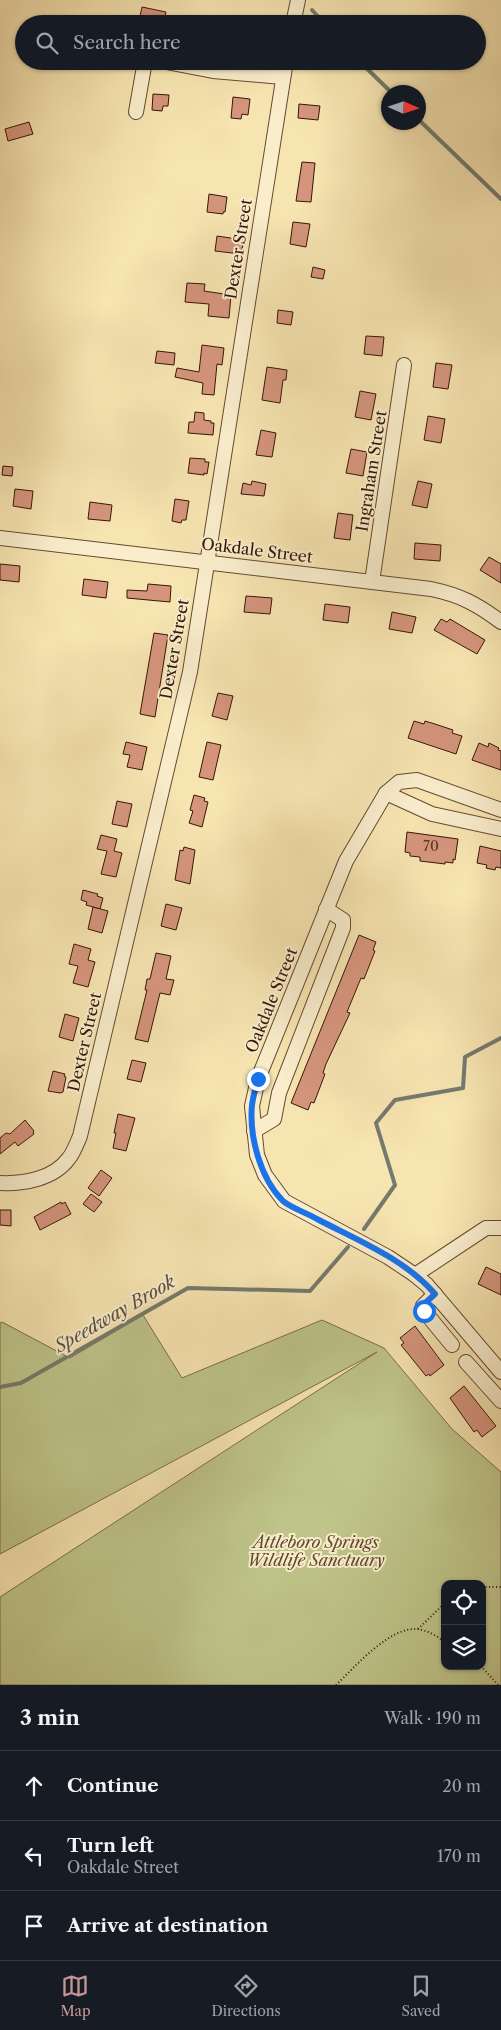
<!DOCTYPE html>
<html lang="en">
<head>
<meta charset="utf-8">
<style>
  :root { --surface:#171b24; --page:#20242c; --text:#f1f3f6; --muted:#9ea1a6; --line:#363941; --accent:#c59692 }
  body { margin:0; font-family:"Libre Caslon Text",serif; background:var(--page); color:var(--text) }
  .controls { position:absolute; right:15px; bottom:15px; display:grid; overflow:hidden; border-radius:10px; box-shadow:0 1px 4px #0004 }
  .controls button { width:45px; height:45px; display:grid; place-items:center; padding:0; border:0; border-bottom:1px solid var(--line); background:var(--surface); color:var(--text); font:25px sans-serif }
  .compass { position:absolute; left:381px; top:85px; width:45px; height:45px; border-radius:50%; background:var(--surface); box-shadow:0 1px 4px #0004; rotate:93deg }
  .stop { position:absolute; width:15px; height:15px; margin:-11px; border:4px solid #1a73e8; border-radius:50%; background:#fff }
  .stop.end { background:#1a73e8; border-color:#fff; box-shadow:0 1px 5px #0008 }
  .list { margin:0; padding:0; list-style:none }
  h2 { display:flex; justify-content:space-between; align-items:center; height:65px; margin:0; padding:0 20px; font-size:21px }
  h2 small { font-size:16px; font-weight:400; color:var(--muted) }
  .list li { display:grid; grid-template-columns:32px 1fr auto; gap:15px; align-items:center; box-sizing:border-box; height:70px; padding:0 20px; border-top:1px solid var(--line) }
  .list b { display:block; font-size:19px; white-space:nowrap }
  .list p { margin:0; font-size:16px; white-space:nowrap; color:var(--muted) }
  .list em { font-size:16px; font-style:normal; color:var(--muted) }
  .icon { flex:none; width:28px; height:28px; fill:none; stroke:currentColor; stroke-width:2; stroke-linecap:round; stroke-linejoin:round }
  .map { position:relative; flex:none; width:501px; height:1685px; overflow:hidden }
  .search { position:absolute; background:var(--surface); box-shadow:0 1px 4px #0004; left:15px; right:15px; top:15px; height:55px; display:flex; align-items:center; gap:12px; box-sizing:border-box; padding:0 18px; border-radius:28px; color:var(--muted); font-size:19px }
  .sheet { height:275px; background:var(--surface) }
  nav { display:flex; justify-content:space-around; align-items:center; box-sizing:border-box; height:70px; border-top:1px solid var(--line); background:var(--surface); font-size:14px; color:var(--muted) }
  nav a { display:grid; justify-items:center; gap:2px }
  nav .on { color:var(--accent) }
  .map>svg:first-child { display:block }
  .green { fill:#bec48a; stroke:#7a6d48; fill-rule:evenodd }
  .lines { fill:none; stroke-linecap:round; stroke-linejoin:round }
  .stream { stroke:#757a6e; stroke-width:4 }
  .building { fill:#d5957d; stroke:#361606 }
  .minor-casing { stroke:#664a31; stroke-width:16 }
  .path { stroke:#361606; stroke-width:2; stroke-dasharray:1 2.5; stroke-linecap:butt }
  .minor { stroke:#f9edcc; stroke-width:14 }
  .route { stroke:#1a73e8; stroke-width:6 }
  .labels { text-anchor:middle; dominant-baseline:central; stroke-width:4; stroke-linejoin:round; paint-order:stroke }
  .number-label { font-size:14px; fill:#5e3624 }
  .street-label { font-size:16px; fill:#361606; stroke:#f9edcc }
  .park-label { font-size:16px; font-style:italic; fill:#5f4a2e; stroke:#f9edcc }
  .water-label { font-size:18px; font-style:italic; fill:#5b5043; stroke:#f9edcc }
</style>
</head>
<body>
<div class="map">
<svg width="501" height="1685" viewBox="0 0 501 1685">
  <rect width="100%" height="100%" fill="#f6e4b1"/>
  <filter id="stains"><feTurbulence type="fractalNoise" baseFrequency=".004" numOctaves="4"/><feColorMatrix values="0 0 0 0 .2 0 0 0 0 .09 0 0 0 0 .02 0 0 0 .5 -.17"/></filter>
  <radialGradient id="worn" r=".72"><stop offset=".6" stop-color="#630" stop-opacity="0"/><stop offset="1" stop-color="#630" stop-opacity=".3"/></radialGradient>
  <path class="green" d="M143,1315L182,1378L322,1320L384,1348L452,1429L501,1472V1685H0V1597L377,1352L0,1554V1323L2,1322L70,1358ZM445,1584H482V1666H445Z"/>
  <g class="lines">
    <g class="stream">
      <polyline points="312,10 325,24"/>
      <polyline points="359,61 391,92"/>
      <polyline points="418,119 501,199"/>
      <polyline points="364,1229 395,1185 376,1123 395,1100 463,1088 465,1057 501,1038"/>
      <polyline points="0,1387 21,1383 188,1288 310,1291 348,1247"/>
    </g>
  </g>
  <g class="building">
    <polygon points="142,7 166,12 163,24 149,24 139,21"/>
    <polygon points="153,94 169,95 168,106 163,106 162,111 152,110"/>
    <polygon points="233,97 250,99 248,115 242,114 241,119 231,118"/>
    <polygon points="299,104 320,106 318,120 298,118"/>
    <polygon points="29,122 33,134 8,141 5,129"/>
    <polygon points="302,162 315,163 311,202 296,201"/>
    <polygon points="209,194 227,197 225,212 223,212 223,214 207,212"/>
    <polygon points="293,222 310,224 306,247 290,244"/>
    <polygon points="217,236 244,240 241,254 215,251"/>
    <polygon points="313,267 325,270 323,279 311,277"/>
    <polygon points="187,283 205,284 204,291 231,295 229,318 208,316 209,304 185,302"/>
    <polygon points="278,310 293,312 291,325 277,323"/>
    <polygon points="366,336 384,337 382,356 364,354"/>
    <polygon points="202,345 224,348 222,365 217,364 214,395 202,394 203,383 175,377 177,368 199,372"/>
    <polygon points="157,351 175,353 174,365 155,363"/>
    <polygon points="436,363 452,365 448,389 433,387"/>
    <polygon points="267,367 287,370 286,380 283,380 280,403 262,400"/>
    <polygon points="360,391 376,394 371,420 355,417"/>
    <polygon points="195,412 204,413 204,420 211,421 211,423 214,423 213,435 188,433 189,422 194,422"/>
    <polygon points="428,416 445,419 441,443 424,440"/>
    <polygon points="261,430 276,433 272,457 256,455"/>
    <polygon points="351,449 367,452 363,476 346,473"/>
    <polygon points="190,458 205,459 205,462 209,462 207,474 204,473 204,475 188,473"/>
    <polygon points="3,466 13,467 12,476 2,475"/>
    <polygon points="252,481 266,484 264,496 241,494 243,483 251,485"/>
    <polygon points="418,481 432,484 427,508 412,505"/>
    <polygon points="15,489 33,491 31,509 13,506"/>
    <polygon points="175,499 189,501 186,520 182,520 181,523 172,521"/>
    <polygon points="90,502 112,505 110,521 88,519"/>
    <polygon points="338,513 353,515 350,540 334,538"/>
    <polygon points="415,543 441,545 440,561 414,559"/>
    <polygon points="489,557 501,564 501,583 480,570"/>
    <polygon points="0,564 20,566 19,582 0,580"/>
    <polygon points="84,579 108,582 106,598 82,595"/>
    <polygon points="148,584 171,586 170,602 127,598 127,590 147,591"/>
    <polygon points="246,596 272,598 270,614 244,612"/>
    <polygon points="325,604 350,607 348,623 323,620"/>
    <polygon points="392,612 416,617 412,633 389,629"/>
    <polygon points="441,619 447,622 450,619 485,640 477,654 434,630"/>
    <polygon points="154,633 168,635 155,717 140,714"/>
    <polygon points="218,693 233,696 227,720 212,716"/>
    <polygon points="414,721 424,724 425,721 435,724 453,730 452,733 462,736 456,754 408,738"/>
    <polygon points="126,742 147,747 142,770 127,767 130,755 123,754"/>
    <polygon points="207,742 221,745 213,780 199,777"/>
    <polygon points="479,743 488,747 489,743 499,748 498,750 501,751 501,770 472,760"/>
    <polygon points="194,795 205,798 204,801 208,802 202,827 189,823 193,811 190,810"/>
    <polygon points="117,801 132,804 127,827 112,824"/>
    <polygon points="407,832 458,839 455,860 453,859 453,863 445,862 445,864 420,861 420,857 410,856 410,853 405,852"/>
    <polygon points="101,835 117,839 114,851 122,853 116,877 101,874 107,851 97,849"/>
    <polygon points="480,846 501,851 501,868 496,867 495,870 486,868 487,865 477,863"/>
    <polygon points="184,847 195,850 190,884 175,880 180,850 183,851"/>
    <polygon points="83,890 98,894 97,896 103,898 100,909 86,905 87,902 81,900"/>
    <polygon points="166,904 182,908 176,930 161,926"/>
    <polygon points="93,907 108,911 102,933 88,929"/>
    <polygon points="359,935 376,942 373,950 375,951 364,979 361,978 347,1012 350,1013 326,1064 323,1073 325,1074 314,1103 311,1102 308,1110 291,1103"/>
    <polygon points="74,944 91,949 88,960 95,962 88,987 73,983 78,966 69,964"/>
    <polygon points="156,953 171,956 166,979 174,980 170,995 160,993 148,1042 135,1039 147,990 145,990 147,979 150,979"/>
    <polygon points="65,1014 79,1018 73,1041 59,1037"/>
    <polygon points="132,1060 146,1063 141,1082 127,1079"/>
    <polygon points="53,1071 65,1074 64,1076 66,1077 63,1092 60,1093 48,1091"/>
    <polygon points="118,1114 135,1118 126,1151 113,1148 116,1133 114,1133"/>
    <polygon points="25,1120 34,1131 33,1132 34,1134 18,1146 15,1142 0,1154 0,1138 6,1133 10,1134"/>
    <polygon points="101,1170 112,1178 99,1196 88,1188"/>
    <polygon points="91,1194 102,1202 94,1212 83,1204"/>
    <polygon points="61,1202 62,1204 65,1202 71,1214 40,1230 34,1217"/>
    <polygon points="0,1210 11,1210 11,1226 0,1225"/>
    <polygon points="486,1267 501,1274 501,1295 478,1284"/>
    <polygon points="415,1326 444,1365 430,1376 429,1374 426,1376 401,1345 404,1343 400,1338"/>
    <polygon points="464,1386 496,1426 482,1437 477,1430 474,1432 450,1398"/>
  </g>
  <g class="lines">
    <g class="minor-casing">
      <g id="minor">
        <polyline points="293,24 298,0"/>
        <polyline points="161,61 213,71 282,77"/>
        <polyline points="136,112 145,61"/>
        <path d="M0,538L431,589C460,595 477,604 501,622"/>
        <polyline points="372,582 404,365"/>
        <polyline points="386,793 432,814 501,829"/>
        <polyline points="254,1131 274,1119 279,1093 343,928 343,920 326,909"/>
        <path d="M0,1183C24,1184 54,1179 69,1158C74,1152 77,1143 80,1136L190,672L286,61"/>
        <polyline points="501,1228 486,1228 415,1275 427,1285 501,1372"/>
        <polyline points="415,1275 388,1257 284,1201 265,1175 257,1155 252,1106 258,1079 346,861 386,793 399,782 417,780 501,810"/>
        <polyline points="435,1294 423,1306 424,1311 452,1345"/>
        <polyline points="466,1362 501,1401"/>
      </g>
    </g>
    <g class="path">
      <polyline points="482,1587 501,1587"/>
      <polyline points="418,1629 445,1603"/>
      <polyline points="481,1666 498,1685"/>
      <path d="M336,1685C355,1667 389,1627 417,1629C427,1630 437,1636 445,1642"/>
    </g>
    <use href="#minor" class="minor"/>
  </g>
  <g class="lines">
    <path class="route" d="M258,1079C256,1087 253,1096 252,1105C249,1136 260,1178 283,1201C291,1208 307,1213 317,1219C357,1240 405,1259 435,1294L422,1306L424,1311"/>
  </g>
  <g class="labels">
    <g class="number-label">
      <text x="431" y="846">70</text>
    </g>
    <g class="street-label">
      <text transform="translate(238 249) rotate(-81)">Dexter Street</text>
      <text transform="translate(371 471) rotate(-81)">Ingraham Street</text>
      <text transform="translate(257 550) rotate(7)">Oakdale Street</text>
      <text transform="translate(174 649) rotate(-80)">Dexter Street</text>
      <text transform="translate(271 1000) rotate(-68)">Oakdale Street</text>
      <text transform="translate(84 1042) rotate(-77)">Dexter Street</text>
    </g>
    <g class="park-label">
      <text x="316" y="1542">Attleboro Springs<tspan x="316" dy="18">Wildlife Sanctuary</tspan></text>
    </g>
    <g class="water-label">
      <text transform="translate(115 1314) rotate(-30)">Speedway Brook</text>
    </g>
  </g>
  <rect width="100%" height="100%" filter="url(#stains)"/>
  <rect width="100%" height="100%" fill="url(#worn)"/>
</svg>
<div class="controls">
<button><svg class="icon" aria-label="locate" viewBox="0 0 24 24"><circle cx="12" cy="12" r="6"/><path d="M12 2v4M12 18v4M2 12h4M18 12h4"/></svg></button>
<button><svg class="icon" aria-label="layers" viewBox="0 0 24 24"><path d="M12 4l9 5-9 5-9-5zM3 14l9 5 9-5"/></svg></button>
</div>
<svg class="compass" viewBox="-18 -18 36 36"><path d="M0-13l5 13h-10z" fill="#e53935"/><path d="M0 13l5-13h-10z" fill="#9ea1a6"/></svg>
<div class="stop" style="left:424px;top:1311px"></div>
<div class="stop end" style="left:258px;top:1079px"></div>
<div class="search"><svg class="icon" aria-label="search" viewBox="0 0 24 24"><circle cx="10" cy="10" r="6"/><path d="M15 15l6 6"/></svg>Search here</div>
</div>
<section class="sheet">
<h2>3 min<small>Walk · 190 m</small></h2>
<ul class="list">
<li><svg class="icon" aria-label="ahead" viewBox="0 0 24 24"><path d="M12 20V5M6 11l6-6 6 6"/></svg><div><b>Continue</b></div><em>20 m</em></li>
<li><svg class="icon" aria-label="left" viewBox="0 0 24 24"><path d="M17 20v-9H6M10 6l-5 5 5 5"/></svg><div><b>Turn left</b><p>Oakdale Street</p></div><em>170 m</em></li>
<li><svg class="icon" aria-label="arrive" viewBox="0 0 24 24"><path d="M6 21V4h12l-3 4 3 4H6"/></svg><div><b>Arrive at destination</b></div></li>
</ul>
</section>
<nav>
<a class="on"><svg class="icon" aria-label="map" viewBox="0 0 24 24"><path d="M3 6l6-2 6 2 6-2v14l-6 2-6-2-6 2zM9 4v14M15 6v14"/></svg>Map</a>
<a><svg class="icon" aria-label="directions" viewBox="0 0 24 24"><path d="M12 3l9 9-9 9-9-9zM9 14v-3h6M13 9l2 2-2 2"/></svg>Directions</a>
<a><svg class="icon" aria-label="saved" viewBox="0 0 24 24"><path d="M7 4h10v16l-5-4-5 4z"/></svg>Saved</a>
</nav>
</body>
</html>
